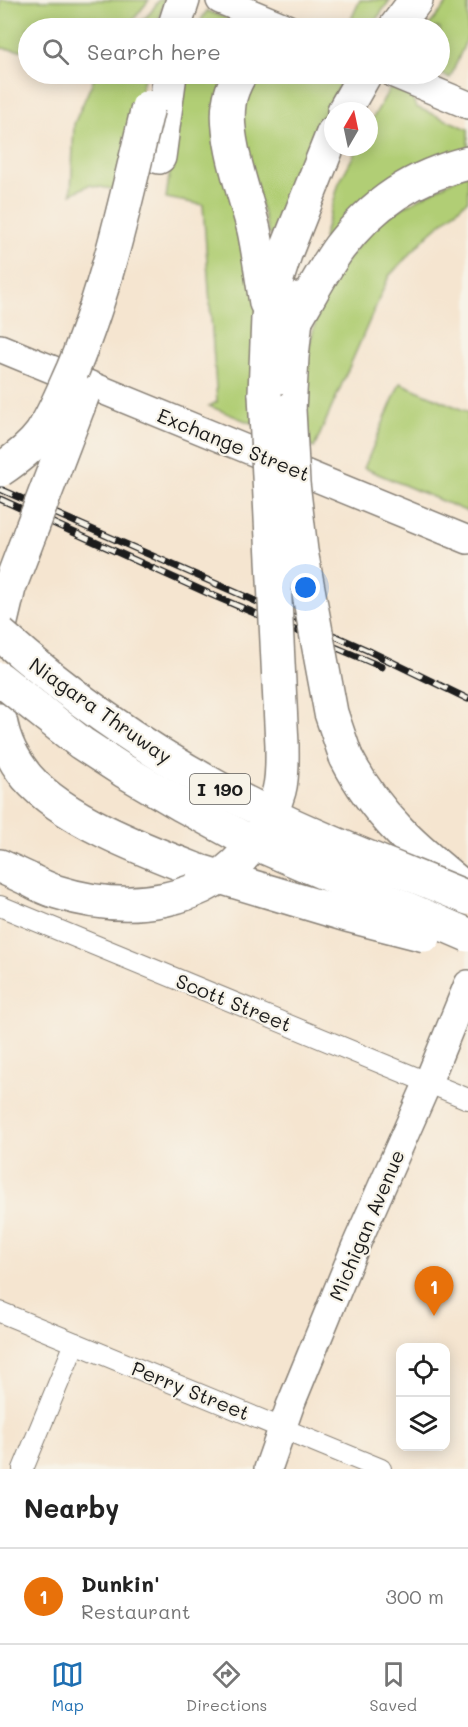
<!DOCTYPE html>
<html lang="en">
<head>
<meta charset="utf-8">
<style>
  :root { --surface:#fff; --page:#f2f2f2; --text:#222; --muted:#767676; --line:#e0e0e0; --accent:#1f6fb2 }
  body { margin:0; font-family:Mali,sans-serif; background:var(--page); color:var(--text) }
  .controls { position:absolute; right:18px; bottom:18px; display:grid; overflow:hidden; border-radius:12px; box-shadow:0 3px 15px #0003 }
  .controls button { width:54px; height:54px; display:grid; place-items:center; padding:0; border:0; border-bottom:2px solid var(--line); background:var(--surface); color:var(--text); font:30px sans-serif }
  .compass { position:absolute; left:324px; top:102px; width:54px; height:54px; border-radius:50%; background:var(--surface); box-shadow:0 3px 15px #0003; rotate:9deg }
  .you { position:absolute; left:306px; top:588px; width:21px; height:21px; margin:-15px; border:4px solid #fff; border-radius:50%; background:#1a73e8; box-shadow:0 0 0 9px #1a73e833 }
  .badge { display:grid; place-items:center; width:39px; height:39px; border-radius:50%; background:var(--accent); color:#fff; font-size:20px; font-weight:700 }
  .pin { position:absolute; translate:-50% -50px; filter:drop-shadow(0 2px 3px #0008) }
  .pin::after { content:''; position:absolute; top:32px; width:21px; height:18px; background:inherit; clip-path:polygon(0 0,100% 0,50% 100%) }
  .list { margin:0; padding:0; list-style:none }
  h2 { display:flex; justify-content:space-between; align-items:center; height:78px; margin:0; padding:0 24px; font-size:26px }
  h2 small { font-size:20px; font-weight:400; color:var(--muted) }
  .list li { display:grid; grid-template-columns:39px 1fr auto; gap:18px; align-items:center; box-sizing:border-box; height:96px; padding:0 24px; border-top:2px solid var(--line) }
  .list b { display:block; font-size:22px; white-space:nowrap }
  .list p { margin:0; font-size:20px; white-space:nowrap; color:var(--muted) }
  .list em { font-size:20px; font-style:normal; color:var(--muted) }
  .icon { flex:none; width:33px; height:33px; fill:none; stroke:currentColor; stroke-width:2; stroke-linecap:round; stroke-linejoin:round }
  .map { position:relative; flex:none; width:468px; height:1469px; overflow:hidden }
  .search { position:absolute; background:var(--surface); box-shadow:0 3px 15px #0003; left:18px; right:18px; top:18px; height:66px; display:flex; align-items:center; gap:15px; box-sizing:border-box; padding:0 21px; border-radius:33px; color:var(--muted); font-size:22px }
  .sheet { height:174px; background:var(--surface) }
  nav { display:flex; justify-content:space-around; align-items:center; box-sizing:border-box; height:84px; border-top:2px solid var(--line); background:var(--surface); font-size:16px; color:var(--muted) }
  nav a { display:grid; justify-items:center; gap:3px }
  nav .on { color:var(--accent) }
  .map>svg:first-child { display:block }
  .green { fill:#b1ce75; stroke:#667548; stroke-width:1.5 }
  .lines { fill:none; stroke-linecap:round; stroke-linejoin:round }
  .street-casing { stroke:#888076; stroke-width:22 }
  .secondary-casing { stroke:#888076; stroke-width:30 }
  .highway-casing { stroke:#888076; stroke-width:36 }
  .street { stroke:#fff; stroke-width:20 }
  .secondary { stroke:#fff; stroke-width:27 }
  .highway { stroke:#fff; stroke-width:33 }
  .rail-casing { stroke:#1c1c1c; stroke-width:7 }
  .rail { stroke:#f7f3e8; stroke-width:4.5; stroke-dasharray:14; stroke-linecap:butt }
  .highway-bridge-casing { stroke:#888076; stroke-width:36; stroke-linecap:butt }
  .highway-bridge { stroke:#fff; stroke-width:33 }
  .labels { text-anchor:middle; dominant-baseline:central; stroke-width:4.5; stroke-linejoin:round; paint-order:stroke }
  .shield { fill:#f7f3e8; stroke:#5e5c59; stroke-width:1.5 }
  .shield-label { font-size:18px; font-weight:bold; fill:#1c1c1c }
  .street-label { font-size:20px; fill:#1c1c1c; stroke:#f7f3e8 }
</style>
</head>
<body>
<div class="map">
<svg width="468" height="1469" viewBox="0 0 468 1469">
  <rect width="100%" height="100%" fill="#f7f3e8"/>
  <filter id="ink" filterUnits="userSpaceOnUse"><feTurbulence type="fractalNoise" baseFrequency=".0167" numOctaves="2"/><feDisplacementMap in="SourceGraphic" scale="12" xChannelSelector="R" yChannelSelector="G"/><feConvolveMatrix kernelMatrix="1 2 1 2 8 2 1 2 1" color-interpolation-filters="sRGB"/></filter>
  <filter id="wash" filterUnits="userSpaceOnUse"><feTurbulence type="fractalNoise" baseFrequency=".008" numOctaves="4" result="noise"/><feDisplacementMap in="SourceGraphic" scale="24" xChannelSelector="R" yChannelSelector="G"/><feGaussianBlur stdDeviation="1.35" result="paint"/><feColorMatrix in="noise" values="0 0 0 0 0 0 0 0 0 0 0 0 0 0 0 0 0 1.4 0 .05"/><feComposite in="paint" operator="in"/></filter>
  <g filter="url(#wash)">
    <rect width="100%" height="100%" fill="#f5e5d0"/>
    <g class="green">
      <polygon points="0,0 149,0 134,19 122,28 28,28 28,51 0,48"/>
      <polygon points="159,0 164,0 157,28 135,28 151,12"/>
      <polygon points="360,0 390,0 370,28 347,28"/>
      <polygon points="450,0 468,0 468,36 450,78 440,73 440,28 427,28"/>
      <polygon points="207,11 253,28 199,28 202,18"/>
      <polygon points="96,74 145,74 117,190 89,185 71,194 74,124"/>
      <polygon points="188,74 222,74 258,310 253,424 209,406 217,402 203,205 166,198 179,108"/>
      <polygon points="252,74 346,74 322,117 294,187 279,236 269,235 241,128 244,85"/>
      <polygon points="390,88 411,95 416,107 468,129 468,150 331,243 323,238 339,183 358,147 369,147 369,125"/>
      <polygon points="468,172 468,200 428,235 389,276 314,448 306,445 305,379 310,342 319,310 332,280 376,222"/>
      <polygon points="400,383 468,412 468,512 364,468"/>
    </g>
  </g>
  <g filter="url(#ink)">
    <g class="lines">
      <g class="street-casing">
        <g id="street">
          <polyline points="0,906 468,1099"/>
          <polyline points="0,1312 381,1469"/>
          <polyline points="23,1469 75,1343"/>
        </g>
      </g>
      <g class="secondary-casing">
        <g id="secondary">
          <polyline points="220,0 287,28"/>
          <polyline points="394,74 468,105"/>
          <polyline points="0,348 468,540"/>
          <polyline points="268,1469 290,1406 356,1245 428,1082 468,984"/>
        </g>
      </g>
      <g class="highway-casing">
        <g id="highway">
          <polyline points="174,28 183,0"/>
          <polyline points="395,28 416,0"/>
          <path d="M240,74C235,83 230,93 229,104C224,140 245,194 254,230C259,254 262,279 266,303"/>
          <polyline points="344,111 365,74"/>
          <polyline points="159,157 170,74"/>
          <path d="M296,319C310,296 323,270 339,248C373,203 414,176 468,163"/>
          <polyline points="265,394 268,317 276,282 285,254 333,133"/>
          <polyline points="289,410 292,357 298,299"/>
          <polyline points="0,626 9,588 30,533"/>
          <path d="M0,720C4,742 13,760 27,777C64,820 147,851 199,871"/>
          <path d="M346,757C376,816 418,851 468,891"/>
          <polyline points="0,866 28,879"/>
        </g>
      </g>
      <use href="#street" class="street"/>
      <use href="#secondary" class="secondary"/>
      <use href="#highway" class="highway"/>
      <g class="rail-casing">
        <g id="rail">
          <polyline points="0,489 367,650 468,699"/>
          <polyline points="0,499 212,595 382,667"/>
        </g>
      </g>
      <use href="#rail" class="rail"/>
      <g class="highway-bridge-casing">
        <g id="highway-bridge">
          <polyline points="289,410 293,483 301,551 331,713 346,757"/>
          <path d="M0,470C15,460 30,449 41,434C54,414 63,391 73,369C108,285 127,195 148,107"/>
          <polyline points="30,533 83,394"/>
          <path d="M0,634C68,695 142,747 222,790C301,833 386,864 468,898"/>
          <polyline points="0,679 81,743 124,771 182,805 243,838 468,935"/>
          <polyline points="203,872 347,915 425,935"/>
          <path d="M28,879C37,884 47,889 57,892C126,914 208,906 253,844C264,828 274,810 279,791C283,776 282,760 282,745L265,394"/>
        </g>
      </g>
      <use href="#highway-bridge" class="highway-bridge"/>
    </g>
  </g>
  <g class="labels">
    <rect class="shield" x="190" y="774" width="60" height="30" rx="4.5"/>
    <g class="shield-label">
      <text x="220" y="789">I 190</text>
    </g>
    <g class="street-label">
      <text transform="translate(234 444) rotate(22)">Exchange Street</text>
      <text transform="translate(101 710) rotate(35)">Niagara Thruway</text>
      <text transform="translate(234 1002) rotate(22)">Scott Street</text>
      <text transform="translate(366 1225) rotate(-67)">Michigan Avenue</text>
      <text transform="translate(191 1390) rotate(22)">Perry Street</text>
    </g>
  </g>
</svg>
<div class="controls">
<button><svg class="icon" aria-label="locate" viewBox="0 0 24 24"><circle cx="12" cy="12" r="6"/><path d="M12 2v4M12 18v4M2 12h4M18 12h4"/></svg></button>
<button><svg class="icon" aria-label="layers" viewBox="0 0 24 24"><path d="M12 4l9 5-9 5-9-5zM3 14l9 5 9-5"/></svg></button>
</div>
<svg class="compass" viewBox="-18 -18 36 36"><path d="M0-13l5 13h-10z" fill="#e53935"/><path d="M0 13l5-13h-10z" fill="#767676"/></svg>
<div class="you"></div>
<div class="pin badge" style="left:434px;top:1316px;background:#e8710a">1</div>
<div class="search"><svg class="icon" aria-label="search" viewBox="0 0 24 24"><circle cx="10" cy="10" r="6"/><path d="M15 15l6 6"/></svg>Search here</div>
</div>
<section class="sheet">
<h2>Nearby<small></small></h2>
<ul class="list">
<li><span class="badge" style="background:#e8710a">1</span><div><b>Dunkin'</b><p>Restaurant</p></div><em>300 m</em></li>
</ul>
</section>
<nav>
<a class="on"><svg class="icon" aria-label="map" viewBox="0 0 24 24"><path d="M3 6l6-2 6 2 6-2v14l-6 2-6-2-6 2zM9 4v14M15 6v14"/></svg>Map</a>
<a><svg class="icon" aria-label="directions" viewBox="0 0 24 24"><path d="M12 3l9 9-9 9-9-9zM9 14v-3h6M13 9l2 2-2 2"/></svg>Directions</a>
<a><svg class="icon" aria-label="saved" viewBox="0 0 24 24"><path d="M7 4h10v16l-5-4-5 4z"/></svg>Saved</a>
</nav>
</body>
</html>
